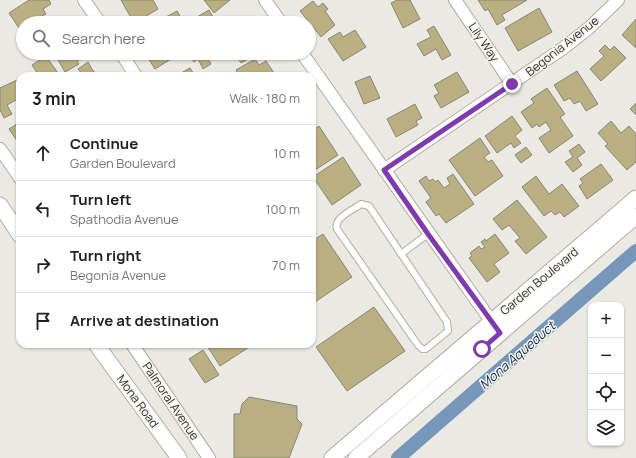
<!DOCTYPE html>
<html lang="en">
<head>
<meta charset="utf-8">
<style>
  :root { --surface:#fff; --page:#f2f2f2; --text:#202124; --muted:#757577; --line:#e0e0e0 }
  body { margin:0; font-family:Manrope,sans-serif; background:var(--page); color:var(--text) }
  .controls { position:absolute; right:12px; bottom:12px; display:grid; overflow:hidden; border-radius:8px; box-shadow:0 1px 3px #0004 }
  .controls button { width:36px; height:36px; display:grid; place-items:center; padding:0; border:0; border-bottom:1px solid var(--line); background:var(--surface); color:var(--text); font:20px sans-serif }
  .stop { position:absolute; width:12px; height:12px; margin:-9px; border:3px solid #7f3aae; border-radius:50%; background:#fff }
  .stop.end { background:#7f3aae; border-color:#fff; box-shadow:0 1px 4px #0008 }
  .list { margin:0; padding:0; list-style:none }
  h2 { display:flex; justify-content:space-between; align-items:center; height:52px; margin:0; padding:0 16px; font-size:17px }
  h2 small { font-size:13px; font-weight:400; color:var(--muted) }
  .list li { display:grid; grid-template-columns:26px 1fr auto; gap:12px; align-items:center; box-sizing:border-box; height:56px; padding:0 16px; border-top:1px solid var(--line) }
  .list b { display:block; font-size:15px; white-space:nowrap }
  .list p { margin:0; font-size:13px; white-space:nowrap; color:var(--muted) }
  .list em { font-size:13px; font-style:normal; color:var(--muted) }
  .icon { flex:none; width:22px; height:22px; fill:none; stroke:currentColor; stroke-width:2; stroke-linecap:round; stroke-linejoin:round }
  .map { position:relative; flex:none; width:636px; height:458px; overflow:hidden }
  .search { position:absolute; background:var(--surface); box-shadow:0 1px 3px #0004; left:16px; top:16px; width:300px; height:44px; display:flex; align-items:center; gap:10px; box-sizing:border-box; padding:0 14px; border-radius:22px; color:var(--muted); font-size:15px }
  .panel { position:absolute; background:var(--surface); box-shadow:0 1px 3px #0004; left:16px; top:72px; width:300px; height:276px; border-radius:12px }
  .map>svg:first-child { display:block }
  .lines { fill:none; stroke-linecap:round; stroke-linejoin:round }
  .canal { stroke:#7696ba; stroke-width:14 }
  .building { fill:#baaf80; stroke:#87857f }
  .service-casing { stroke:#aeaca5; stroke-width:8 }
  .minor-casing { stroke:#aeaca5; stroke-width:14 }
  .tertiary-casing { stroke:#aeaca5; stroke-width:17 }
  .service { stroke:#fff; stroke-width:6 }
  .minor { stroke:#fff; stroke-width:12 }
  .tertiary { stroke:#fff; stroke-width:15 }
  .route { stroke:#7f3aae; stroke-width:5 }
  .labels { text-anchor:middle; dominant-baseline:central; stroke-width:3; stroke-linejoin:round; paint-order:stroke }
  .street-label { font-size:12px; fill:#2d2d2a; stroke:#f8f6ef }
  .water-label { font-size:13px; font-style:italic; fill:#062b4e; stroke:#f8f6ef }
</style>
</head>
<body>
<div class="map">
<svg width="636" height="458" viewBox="0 0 636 458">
  <rect width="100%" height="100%" fill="#eae9e2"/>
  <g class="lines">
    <polyline class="canal" points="398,458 636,251"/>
  </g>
  <g class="building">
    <polygon points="29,0 49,0 51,4 43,9 46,14 42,16 46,23 23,23 23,30 21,31 9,13"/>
    <polygon points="121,0 153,0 158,9 134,23"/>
    <polygon points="204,0 230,0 214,13"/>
    <polygon points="397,0 410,0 420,19 403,28 391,3"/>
    <polygon points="478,0 527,0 502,15 505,20 497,25 488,9 485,11"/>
    <polygon points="313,1 318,7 323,3 328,9 325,11 335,25 321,37 300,11"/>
    <polygon points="539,8 552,32 518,51 505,28"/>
    <polygon points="209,10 213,17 205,23 194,23 192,20"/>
    <polygon points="177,11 184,23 167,23 164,18"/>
    <polygon points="247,16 252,23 235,23"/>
    <polygon points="636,19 636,48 622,35"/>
    <polygon points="434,26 451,55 442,60 436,49 424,56 417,44 431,37 427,30"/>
    <polygon points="355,30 366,47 343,61 328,39 340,32 343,37"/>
    <polygon points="605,45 610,50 614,46 626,58 601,81 590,69 604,56 599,51"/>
    <polygon points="54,53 87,53 88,55 77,61 79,64 65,72"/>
    <polygon points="145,53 167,53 171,59 155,69"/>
    <polygon points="189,53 205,53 211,64 203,69 198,59 194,62"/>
    <polygon points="235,53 259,53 241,63"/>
    <polygon points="46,56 60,76 39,76 32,65"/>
    <polygon points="255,59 259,65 266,61 276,76 239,76 236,70"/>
    <polygon points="88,62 92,69 98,76 82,76 83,75 78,69"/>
    <polygon points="190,68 195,76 176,76"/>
    <polygon points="577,71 598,104 586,111 580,101 574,104 570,98 564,101 554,85"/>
    <polygon points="457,72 469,92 441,108 434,96 439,93 434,85"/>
    <polygon points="370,76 380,98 364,104 355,82"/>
    <polygon points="17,80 20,85 20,98 7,105 12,114 4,118 0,110 0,88"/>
    <polygon points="547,88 565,114 560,117 573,136 549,153 539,138 551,130 546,122 539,127 537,124 532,128 521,112 534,103 531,99"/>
    <polygon points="636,103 636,115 630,109"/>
    <polygon points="415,104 422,118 416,121 418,125 396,137 387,119"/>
    <polygon points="512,116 522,130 515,136 521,143 514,148 511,143 497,153 485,136"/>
    <polygon points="611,121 621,133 629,126 636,134 636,162 627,170 605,146 608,144 598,133"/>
    <polygon points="20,122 20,145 9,129"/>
    <polygon points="319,126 338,155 312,172 312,131"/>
    <polygon points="480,138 490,153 484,157 488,162 492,160 503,176 475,196 449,160"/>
    <polygon points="579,144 585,152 577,158 582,165 573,172 565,162 573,157 569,151"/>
    <polygon points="526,147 532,155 521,163 515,155"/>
    <polygon points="343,157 361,185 332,205 313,177"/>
    <polygon points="601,164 613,180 587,199 579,186 583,183 580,179"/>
    <polygon points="453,174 474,204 446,223 439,214 436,216 426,202 431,198 419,181 426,176 429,181 433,179 435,182 438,180 444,188 450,184 447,178"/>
    <polygon points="536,176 549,194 562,184 579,206 564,217 560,212 555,215 551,211 544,216 522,187"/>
    <polygon points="517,200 547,237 526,254 515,241 520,238 509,225 502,230 493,219"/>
    <polygon points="323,234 352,277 312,304 312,241"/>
    <polygon points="495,234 509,253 494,264 500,272 487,282 469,258 472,256 470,253 479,246 481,249 485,247 481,242 485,239 486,241"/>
    <polygon points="374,307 405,351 347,391 316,347"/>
    <polygon points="206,344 254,344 220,366"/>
    <polygon points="203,350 219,375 205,383 189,359"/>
    <polygon points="249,397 297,406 297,419 302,424 289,458 234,458 234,414 240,414 242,404"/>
  </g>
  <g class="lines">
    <g class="service-casing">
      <g id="service">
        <path d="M361,204L369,206L447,322L448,331L426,349H422L418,345L337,229C333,218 353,210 361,204Z"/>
        <polyline points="401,254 428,234"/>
      </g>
    </g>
    <g class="minor-casing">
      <g id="minor">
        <polyline points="84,0 100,23"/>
        <polyline points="265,0 281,23"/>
        <polyline points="455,0 512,84"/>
        <polyline points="121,53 136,76"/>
        <polyline points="302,53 496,328"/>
        <polyline points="0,149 20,178"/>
        <polyline points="384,170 562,49 589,28 618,0"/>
        <polyline points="132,344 209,458"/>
      </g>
    </g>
    <g class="tertiary-casing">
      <g id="tertiary">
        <polyline points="0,205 20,235"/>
        <polyline points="96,344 179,458"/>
        <polyline points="332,458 636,198"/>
        <polyline points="356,458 636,216"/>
      </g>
    </g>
    <use href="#service" class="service"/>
    <use href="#minor" class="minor"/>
    <use href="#tertiary" class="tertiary"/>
  </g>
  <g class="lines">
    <polyline class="route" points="482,349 500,333 428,234 384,170 512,84"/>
  </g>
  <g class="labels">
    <g class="street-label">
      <text transform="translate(484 42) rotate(56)">Lily Way</text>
      <text transform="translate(562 46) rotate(-38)">Begonia Avenue</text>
      <text transform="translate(539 281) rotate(-40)">Garden Boulevard</text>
      <text transform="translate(138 401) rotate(54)">Mona Road</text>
      <text transform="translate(171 401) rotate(56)">Palmoral Avenue</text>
    </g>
    <g class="water-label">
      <text transform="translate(517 355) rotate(-41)">Mona Aqueduct</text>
    </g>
  </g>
</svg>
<div class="controls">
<button>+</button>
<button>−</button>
<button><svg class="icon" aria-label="locate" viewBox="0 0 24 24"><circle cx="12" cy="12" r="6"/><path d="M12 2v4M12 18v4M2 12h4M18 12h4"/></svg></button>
<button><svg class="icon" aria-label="layers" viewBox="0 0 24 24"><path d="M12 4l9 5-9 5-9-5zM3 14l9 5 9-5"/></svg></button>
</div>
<div class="stop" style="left:482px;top:349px"></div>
<div class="stop end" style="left:512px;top:84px"></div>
<div class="search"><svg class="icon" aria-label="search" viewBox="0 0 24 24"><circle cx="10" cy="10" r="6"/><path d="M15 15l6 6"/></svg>Search here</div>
<section class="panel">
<h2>3 min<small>Walk · 180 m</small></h2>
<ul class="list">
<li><svg class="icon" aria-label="ahead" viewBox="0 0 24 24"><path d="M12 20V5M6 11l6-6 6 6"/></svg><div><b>Continue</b><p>Garden Boulevard</p></div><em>10 m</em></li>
<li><svg class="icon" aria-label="left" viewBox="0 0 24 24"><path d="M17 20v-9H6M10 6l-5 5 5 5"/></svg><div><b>Turn left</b><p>Spathodia Avenue</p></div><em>100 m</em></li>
<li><svg class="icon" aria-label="right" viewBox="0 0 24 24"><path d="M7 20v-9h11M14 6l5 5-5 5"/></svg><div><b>Turn right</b><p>Begonia Avenue</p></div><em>70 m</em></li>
<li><svg class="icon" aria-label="arrive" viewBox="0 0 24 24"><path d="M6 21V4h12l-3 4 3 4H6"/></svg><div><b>Arrive at destination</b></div></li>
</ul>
</section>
</div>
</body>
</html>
